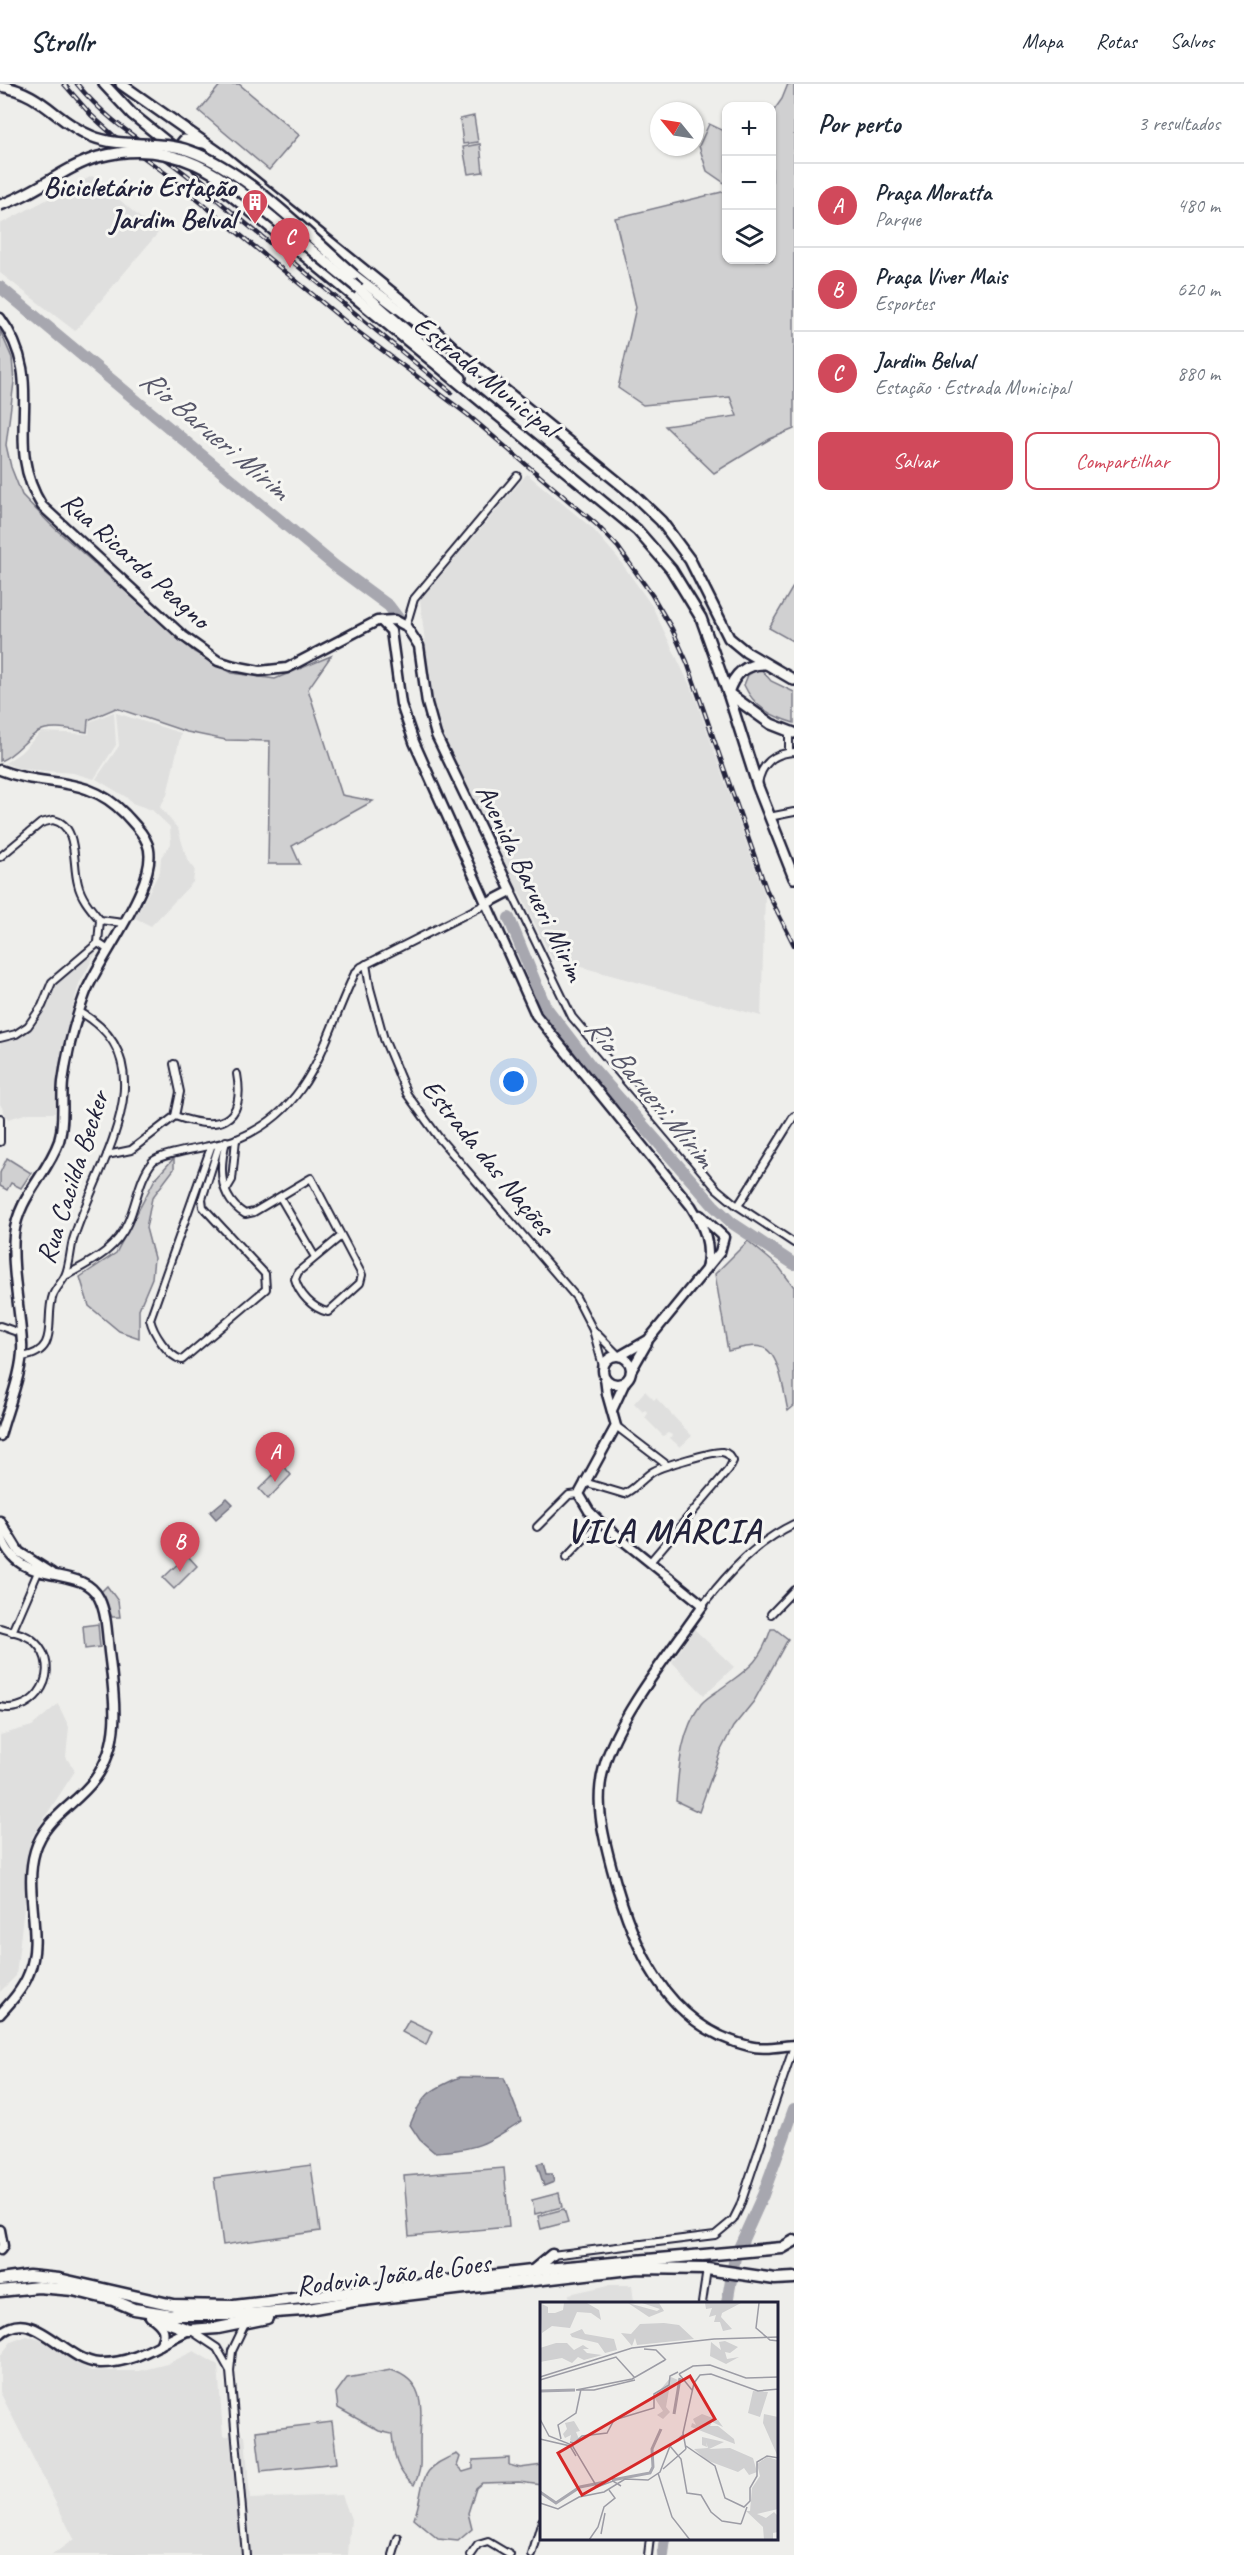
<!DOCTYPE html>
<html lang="pt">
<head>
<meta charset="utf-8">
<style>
  :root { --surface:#fff; --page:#f2f2f3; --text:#1f2937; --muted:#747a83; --line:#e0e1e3; --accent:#d1495b }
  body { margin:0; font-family:Caveat,sans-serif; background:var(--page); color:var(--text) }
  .controls { position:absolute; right:18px; top:18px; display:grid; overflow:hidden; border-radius:12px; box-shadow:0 2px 4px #0004 }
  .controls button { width:54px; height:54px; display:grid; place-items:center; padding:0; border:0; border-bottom:2px solid var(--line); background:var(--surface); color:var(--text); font:30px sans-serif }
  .compass { position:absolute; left:650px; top:18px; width:54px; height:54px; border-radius:50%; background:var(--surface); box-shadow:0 2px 4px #0004; rotate:300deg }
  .you { position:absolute; left:514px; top:998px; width:21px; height:21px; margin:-15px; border:4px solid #fff; border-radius:50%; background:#1a73e8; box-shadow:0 0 0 9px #1a73e833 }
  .badge { display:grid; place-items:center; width:39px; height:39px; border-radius:50%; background:var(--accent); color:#fff; font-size:20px; font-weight:700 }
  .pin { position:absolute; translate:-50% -50px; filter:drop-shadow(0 2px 3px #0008) }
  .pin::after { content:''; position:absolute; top:32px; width:21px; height:18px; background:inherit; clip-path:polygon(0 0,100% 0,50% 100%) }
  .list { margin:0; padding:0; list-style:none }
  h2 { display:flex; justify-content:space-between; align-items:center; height:78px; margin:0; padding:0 24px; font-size:26px }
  h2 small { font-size:20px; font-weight:400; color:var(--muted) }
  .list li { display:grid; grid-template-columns:39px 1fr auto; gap:18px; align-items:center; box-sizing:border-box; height:84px; padding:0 24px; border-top:2px solid var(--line) }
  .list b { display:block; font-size:22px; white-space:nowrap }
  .list p { margin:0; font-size:20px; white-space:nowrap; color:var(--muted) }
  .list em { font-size:20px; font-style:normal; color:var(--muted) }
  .actions { display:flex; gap:12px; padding:18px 24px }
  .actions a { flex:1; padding:14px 0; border:2px solid var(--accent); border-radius:12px; text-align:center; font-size:21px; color:var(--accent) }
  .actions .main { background:var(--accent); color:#fff }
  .icon { flex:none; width:33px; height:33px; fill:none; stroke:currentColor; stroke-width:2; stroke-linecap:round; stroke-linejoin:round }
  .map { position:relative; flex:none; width:794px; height:2471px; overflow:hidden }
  header { display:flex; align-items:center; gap:36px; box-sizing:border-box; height:84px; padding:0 30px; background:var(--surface); border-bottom:2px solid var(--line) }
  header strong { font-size:28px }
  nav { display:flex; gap:33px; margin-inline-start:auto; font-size:21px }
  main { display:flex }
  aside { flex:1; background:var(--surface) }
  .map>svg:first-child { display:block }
  .built { fill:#dfdfde }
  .green { fill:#d0d0d1; stroke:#797986; stroke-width:1.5 }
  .water { fill:#a7a7af; stroke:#727281; stroke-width:1.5 }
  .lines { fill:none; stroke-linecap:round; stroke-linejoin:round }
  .river { stroke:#a7a7af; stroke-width:12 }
  .street-casing { stroke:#22223b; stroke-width:10 }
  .secondary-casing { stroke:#22223b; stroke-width:13 }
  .primary-casing { stroke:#22223b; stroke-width:14 }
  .highway-casing { stroke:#22223b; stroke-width:15 }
  .street { stroke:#f6f6f2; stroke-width:6 }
  .secondary { stroke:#f6f6f2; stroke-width:8 }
  .primary { stroke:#f6f6f2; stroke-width:9 }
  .highway { stroke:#f6f6f2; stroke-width:10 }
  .rail-casing { stroke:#22223b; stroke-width:4.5 }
  .rail { stroke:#f6f6f2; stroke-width:2; stroke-dasharray:7; stroke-linecap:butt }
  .primary-bridge-casing { stroke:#22223b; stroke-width:14; stroke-linecap:butt }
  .primary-bridge { stroke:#f6f6f2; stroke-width:9 }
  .labels { text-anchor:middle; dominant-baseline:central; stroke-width:6; stroke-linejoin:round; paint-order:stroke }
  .poi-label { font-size:28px; font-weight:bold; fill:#22223b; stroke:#f6f6f2; text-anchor:end }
  .street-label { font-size:28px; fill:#22223b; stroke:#f6f6f2 }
  .water-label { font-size:30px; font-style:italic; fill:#575769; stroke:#f6f6f2 }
  .district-label { font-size:34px; font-weight:bold; letter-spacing:1.5px; fill:#22223b; stroke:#f6f6f2 }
  .inset-river { fill:none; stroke:#a7a7af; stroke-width:3 }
  .inset-road { fill:none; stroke:#9c9ca5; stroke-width:1.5 }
  .view { fill:#d62828; fill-opacity:0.15; stroke:#d62828; stroke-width:3 }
  .inset-edge { fill:none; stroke:#22223b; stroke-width:3 }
</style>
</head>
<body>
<header>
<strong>Strollr</strong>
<nav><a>Mapa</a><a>Rotas</a><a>Salvos</a></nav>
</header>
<main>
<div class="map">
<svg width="794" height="2471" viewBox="0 0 794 2471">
  <rect width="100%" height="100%" fill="#eeeeeb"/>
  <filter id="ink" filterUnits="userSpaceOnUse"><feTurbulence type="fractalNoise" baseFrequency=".0167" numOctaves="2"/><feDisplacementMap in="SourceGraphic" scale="12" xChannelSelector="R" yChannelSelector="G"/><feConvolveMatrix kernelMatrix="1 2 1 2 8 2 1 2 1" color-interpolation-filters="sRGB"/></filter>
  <g filter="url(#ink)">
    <g class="built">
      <polygon points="92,92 158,149 75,247 0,189 0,140"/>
      <polygon points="527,390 592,444 618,474 652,522 695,612 765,812 761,932 552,875 443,651 431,609 420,516"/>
      <polygon points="114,628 116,661 94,695 73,689 20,685 5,679 20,669 41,648 89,650 89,638"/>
      <polygon points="116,629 181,649 167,711 160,723 178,745 187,775 195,785 193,798 151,842 135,834 160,787 161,773 171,760 170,743 152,726 132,719 126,713 96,695 119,662"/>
      <polygon points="97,867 79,900 64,956 55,1029 29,1029 8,1035 0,1020 0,959 26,948 37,939 57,897"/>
      <polygon points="645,1307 654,1316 656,1314 692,1352 680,1363 670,1354 672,1351 668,1349 663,1352 645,1334 648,1329 645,1326 643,1328 634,1319"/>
      <polygon points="694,1545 734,1583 704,1611 672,1578"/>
      <polygon points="58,1620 69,1643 66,1673 75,1687 32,1753 16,1892 0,1908 0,1651 32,1642"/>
      <polygon points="609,2201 632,2201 634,2219 570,2219 569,2210"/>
      <polygon points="27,2252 41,2256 91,2287 139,2287 167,2280 194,2267 218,2281 223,2352 245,2351 250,2415 342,2411 351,2435 348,2471 52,2471 74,2455 0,2308 0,2272 11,2258"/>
    </g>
    <g class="green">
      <polygon points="221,0 239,0 299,51 269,86 199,27"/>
      <polygon points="788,0 794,0 794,345 770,355 714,389 665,342 737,332 730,313 643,321 618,304 636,223 615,134 726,107 726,176 772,176 772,29 782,15"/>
      <polygon points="474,32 478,58 463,60 460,35"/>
      <polygon points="709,40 726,48 726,100 707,87 699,62"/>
      <polygon points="480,60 483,88 468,90 463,63"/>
      <path d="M0,246L12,274L14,298L6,361L11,383L22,411L50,440L194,568L232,589L275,595L331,572L308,605L342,711L373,717L292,762L300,780H268L270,657L226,656L187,648L116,624L88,636L87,648C73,646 50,640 38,648C24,656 16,671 0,677Z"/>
      <polygon points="794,501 794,558 769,544"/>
      <path d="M760,584L771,597L794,608V639C771,632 754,623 744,601L748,591Z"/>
      <polygon points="7,1074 31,1089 21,1104 11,1099 7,1106 0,1102 0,1089"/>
      <polygon points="174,1074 174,1085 152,1114 146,1144 154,1174 152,1194 139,1225 139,1254 119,1247 89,1222 80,1193 116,1169 155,1095"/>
      <path d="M748,1157L779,1183L794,1203V1322L788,1327C784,1311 780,1266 761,1263C751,1260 738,1265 728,1267L715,1190Z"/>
      <polygon points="283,1381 291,1391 268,1415 259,1405"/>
      <polygon points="187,1471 197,1482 174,1505 163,1494"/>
      <polygon points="107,1502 118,1517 120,1533 112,1533 101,1508"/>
      <polygon points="98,1540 100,1563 85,1565 83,1542"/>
      <path d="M771,1545H775L788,1555L754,1617L733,1643L721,1666L699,1728L676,1717C679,1684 680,1649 701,1620C705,1615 713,1610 719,1606C747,1585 759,1581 771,1545Z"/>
      <polygon points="409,1936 432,1947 426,1961 402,1948"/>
      <polygon points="311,2081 320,2147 223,2161 214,2094"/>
      <polygon points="504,2084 509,2143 409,2152 404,2092"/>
      <polygon points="559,2109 562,2123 535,2130 532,2116"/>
      <polygon points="564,2125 568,2138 541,2145 538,2132"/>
      <path d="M391,2286C429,2298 420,2329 420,2361C420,2378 422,2387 414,2401C396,2388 394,2371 392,2350L379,2347L338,2324L336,2309L347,2294Z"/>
      <polygon points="332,2338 337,2379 261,2387 256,2347"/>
      <path d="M457,2370L460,2373L457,2382L463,2388L473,2385V2376L509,2374V2381L520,2384L542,2381V2401L519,2398L482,2399L476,2404L468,2429L472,2445L458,2457L438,2455L414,2435C427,2399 414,2386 457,2370Z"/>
    </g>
    <g class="water">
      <polygon points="227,1414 233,1420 216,1435 210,1428"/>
      <path d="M460,1993L504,1994L521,2037C487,2060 476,2066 434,2068L420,2056L410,2041C422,2010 430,2006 460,1993Z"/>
      <polygon points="543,2078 546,2090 552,2090 554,2098 544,2102 537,2080"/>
    </g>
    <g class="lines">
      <g class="river">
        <polyline points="0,203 335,482 389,522 398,534"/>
        <polyline points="509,834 545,922 590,981 713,1121 732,1139 794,1180"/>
        <polyline points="727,2219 735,2173 763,2111 794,2025"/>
        <polyline points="663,2471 665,2454"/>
      </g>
      <g class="street-casing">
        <g id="street">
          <polyline points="406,542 414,515 517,392"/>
          <polyline points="789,648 789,668"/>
          <path d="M758,700C761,680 774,669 794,668"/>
          <polyline points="769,733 794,728"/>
          <path d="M0,773L41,739L53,736C79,741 72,779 78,800C81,814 91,825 100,836L98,859L107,865"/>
          <polyline points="511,807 572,933 717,1105 735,1120 794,1159"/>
          <polyline points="100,836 123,839"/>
          <polyline points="366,880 370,904 384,955 407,1010 439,1054 576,1213 593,1246 603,1282"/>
          <polyline points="0,954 16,950 28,942 42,922 52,898 98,859"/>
          <polyline points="174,980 180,1008 175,1032"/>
          <polyline points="0,1034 0,1058"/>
          <path d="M226,1057C219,1084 219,1114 245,1130L254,1128L311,1094L362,1191L360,1199L328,1228C313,1225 299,1210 295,1195L298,1188L340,1153"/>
          <path d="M211,1063L150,1235C153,1249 168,1272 182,1276L266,1205L265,1190L203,1123L202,1115L219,1061"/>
          <path d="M107,1071L131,1066L175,1032C217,1047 246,1041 237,990"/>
          <polyline points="226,1106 232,1096 236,1055"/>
          <polyline points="280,1113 315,1173"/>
          <polyline points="738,1122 794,1032"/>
          <path d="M65,1192C90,1178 116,1167 128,1138C137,1118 139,1094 153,1077C167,1067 216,1063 237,1055C314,1024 323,955 355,889L361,883L488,819"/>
          <polyline points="0,1242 20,1249"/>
          <polyline points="593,1246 619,1272"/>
          <path d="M22,1273C61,1267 44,1236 53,1211C56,1204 62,1198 65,1192C70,1181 70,1167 73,1156C95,1083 172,980 80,928"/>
          <polyline points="616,1342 667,1381"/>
          <path d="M584,1398L624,1410C636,1405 643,1393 654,1387C662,1382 714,1367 722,1368C728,1369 730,1372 733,1377L729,1385L650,1478"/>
          <polyline points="537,1443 569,1411 579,1410"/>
          <polyline points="566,1474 600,1438"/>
          <path d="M703,1521C729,1488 756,1458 794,1440"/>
          <polyline points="771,1530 794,1506"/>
          <path d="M0,1544C12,1548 26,1549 35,1558C63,1585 37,1631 0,1623"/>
          <polyline points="12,1548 38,1488"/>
          <polyline points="552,2171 715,2151 733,2136 740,2122 794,1962"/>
          <polyline points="702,2219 707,2185"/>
          <polyline points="245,2240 232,2267 230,2287 246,2471"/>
          <polyline points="193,2248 217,2264 230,2287"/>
          <polyline points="393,2471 398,2454"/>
          <polyline points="471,2471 478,2461 488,2458 510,2471"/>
          <polyline points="532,2471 542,2437"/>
          <polyline points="648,2471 650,2454"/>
        </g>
      </g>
      <g class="secondary-casing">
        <g id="secondary">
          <path d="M0,234C50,301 0,355 42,422L183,552L218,577L234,582L260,587L287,584L377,537L395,536L406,542L419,562L427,619L436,651L511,807L488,819"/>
          <path d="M381,537L391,547L401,620L414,658L536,931L691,1122C704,1143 712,1160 706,1185"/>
          <path d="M0,686C48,705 85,689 125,730C133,739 143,748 147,759C163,794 99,873 85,910C74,939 67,968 63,998C61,1018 65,1038 59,1057C47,1091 18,1113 14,1151C11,1183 20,1226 22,1259C24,1286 7,1325 0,1352"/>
          <polyline points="620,1272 648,1256 720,1168 724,1153 700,1131"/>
          <circle cx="617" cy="1286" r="14"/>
          <polyline points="631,1287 647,1259"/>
          <path d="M605,1294L607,1310L616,1342L579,1410L589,1427L600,1438L703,1521C673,1564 617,1634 604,1683C594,1718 603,1751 612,1785C632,1861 665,1942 749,1962C763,1966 780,1962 794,1961"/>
          <polyline points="612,1326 625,1298"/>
          <polyline points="0,1437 19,1468 52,1489"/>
          <path d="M0,1448C16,1508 80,1477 99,1514C107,1530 107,1551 109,1568C114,1611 123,1657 95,1695C75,1722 45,1733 35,1767C23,1807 44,1852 29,1889C23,1905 11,1918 0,1930"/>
          <polyline points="0,2146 3,2162 0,2166"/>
          <path d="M154,2235C165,2244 166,2249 160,2261"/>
          <path d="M0,2250C33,2220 64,2277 99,2279C134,2280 159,2260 189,2246"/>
        </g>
      </g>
      <g class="primary-casing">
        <g id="primary">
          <polyline points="104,0 132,30 173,63"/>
          <polyline points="121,0 221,70 406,220 458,268 635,412 661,437 690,476 729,554 746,568 794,596"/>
          <polyline points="182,70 180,61 184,56 204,59"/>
          <polyline points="197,83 637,446 671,485 701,534 728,609 771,640 794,649"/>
          <polyline points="354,191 441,257"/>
          <polyline points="359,205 461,294"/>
          <path d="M764,580C745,580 734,590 728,609L758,703L794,794"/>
        </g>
      </g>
      <g class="highway-casing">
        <g id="highway">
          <polyline points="534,2186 552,2171"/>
          <polyline points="0,2196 29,2192 59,2195 173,2221 234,2222 557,2184 782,2164 794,2157"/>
          <polyline points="0,2207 38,2203 73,2206 113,2216 134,2225 172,2231 233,2231 303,2226 354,2217 638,2184 707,2185 775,2195 794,2194"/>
          <polyline points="151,2232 189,2246 218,2244 267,2234"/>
        </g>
      </g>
      <use href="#street" class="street"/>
      <use href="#secondary" class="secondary"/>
      <use href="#primary" class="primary"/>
      <use href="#highway" class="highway"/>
      <g class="rail-casing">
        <g id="rail">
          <polyline points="64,0 91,31 113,51 165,89 357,247 468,331 596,440 618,463 652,511 672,545 687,578 766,805 794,861"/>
          <path d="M77,0C113,44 151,61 193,96C279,167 365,238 451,308"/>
        </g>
      </g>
      <use href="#rail" class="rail"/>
      <g class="primary-bridge-casing">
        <g id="primary-bridge">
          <path d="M0,2C43,9 55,37 91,52C122,65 158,55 190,67C247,87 308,151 354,191"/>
          <path d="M0,121C35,110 64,83 98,73C175,52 223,92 278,138C305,161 332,183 359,205"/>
        </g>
      </g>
      <use href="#primary-bridge" class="primary-bridge"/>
    </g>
  </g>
  <defs>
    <g id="building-pin" transform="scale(1.35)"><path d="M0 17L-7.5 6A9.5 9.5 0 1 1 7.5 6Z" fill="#d1495b" stroke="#f6f6f2"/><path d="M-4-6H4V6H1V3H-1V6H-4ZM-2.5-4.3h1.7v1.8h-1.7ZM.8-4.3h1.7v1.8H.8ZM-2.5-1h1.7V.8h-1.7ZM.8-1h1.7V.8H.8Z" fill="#fff"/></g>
  </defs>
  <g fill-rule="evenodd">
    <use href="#building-pin" x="255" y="118"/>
  </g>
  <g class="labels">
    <g class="poi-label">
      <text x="236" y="102">Bicicletário Estação<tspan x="236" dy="32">Jardim Belval</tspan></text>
    </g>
    <g class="street-label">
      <text transform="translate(486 292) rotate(39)">Estrada Municipal</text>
      <text transform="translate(136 476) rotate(42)">Rua Ricardo Peagno</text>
      <text transform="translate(531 798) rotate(64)">Avenida Barueri Mirim</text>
      <text transform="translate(488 1073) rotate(51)">Estrada das Nações</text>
      <text transform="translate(72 1093) rotate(-72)">Rua Cacilda Becker</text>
      <text transform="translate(393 2190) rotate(-7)">Rodovia João de Goes</text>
    </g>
    <g class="water-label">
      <text transform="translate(215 350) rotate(40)">Rio Barueri Mirim</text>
      <text transform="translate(650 1008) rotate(50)">Rio Barueri Mirim</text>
    </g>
    <g class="district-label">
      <text x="664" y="1446">VILA MÁRCIA</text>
    </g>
  </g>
  <g transform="translate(540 2218)">
    <rect width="238" height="238" fill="#eeeeeb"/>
    <path d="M0,1L8,5V11H15L23,8L24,1H47L59,8L61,18L51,11L37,10L30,26L12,24L2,31ZM88,1L117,9L120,7L102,1H119L124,9L109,15ZM165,1H201L182,11L181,15L192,27L183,29L180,20H174L176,13L169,15L172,6L166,7ZM124,21L139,23L154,37L97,43L95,36L92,44L81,31L91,32L100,22ZM42,27L45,32L74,37L77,48L65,51L58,41L32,35L30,32ZM185,39L198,45L190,51L185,50L187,57L199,55L186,62L170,54L171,40L181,48L179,40ZM16,41H27L34,48L43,43L49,47H43L47,51L62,53L44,58L38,55L32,61L22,56L0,60V46ZM131,75L138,78L129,88L126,105L130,110L123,117L117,113L123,109L114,95ZM213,89L228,90L220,115L208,111ZM162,112L178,118L183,125L172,120L170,124H178L194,137L195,142L151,125L152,121L156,123L153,117ZM224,112L238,115V155L223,121ZM34,119L40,129L36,130L39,137L34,141L30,138L31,133L25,136L23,132L27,127L25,121ZM162,135L184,140L169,147L190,146L213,156L217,170L209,173L204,166L198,170L166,158L154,147L168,146L166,140L167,145L162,143ZM227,155L238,158V207L217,212L226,216L234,210L238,214V230L233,231V238H224L223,225L206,209H210L212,186L220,174L217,162Z" fill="#d0d0d1"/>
    <path class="inset-river" d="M0,89L35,88M134,112L140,76M72,178L110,171L113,165L112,147L121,127M0,190L16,201L40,185L65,180"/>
    <path class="inset-road" d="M219,1L216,26L230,38L239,39M104,47L116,48L126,58M139,72L153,64L170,63L206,76L239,75M139,72L152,88M0,75L92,46L174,37L239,35M0,78L76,55L95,76M95,78L54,88H36L92,77L125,58M0,117L9,134L32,143L57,185L73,179L81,184M74,118L114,106V92L129,83L130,74L138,70M0,137L30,144L36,154M21,137L18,123L36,111L41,87M30,140L34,141L42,134L67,131L74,118M130,144L141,157L147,191L161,193L171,210L182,219L201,222M146,144L175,164L185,196L204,205L210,199V186L217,174V160L227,154L239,156M146,147L143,131L154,81L160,73L171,72L218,89L239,87M123,167L146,147M118,171L132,215L150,238M0,201L18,207L39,195L64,190L85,177L108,178L120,170L130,144L143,133M201,222L207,205M61,232L65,211M49,238L58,225L64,205L75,196L69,188"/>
    <path class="view" d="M150,74L175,117L42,193L18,151Z"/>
    <rect width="238" height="238" class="inset-edge"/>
  </g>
</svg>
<div class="controls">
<button>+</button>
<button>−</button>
<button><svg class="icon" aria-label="layers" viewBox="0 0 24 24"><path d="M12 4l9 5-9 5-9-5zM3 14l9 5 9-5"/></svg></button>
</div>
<svg class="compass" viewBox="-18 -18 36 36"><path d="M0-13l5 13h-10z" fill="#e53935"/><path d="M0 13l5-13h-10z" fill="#747a83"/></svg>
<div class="you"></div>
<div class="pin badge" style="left:275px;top:1398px">A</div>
<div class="pin badge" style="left:180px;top:1488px">B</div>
<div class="pin badge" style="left:290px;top:184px">C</div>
</div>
<aside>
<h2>Por perto<small>3 resultados</small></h2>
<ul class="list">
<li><span class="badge">A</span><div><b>Praça Moratta</b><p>Parque</p></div><em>480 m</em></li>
<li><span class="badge">B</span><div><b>Praça Viver Mais</b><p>Esportes</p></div><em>620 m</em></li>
<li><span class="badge">C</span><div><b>Jardim Belval</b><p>Estação · Estrada Municipal</p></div><em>880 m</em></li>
</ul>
<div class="actions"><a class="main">Salvar</a><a>Compartilhar</a></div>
</aside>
</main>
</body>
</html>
